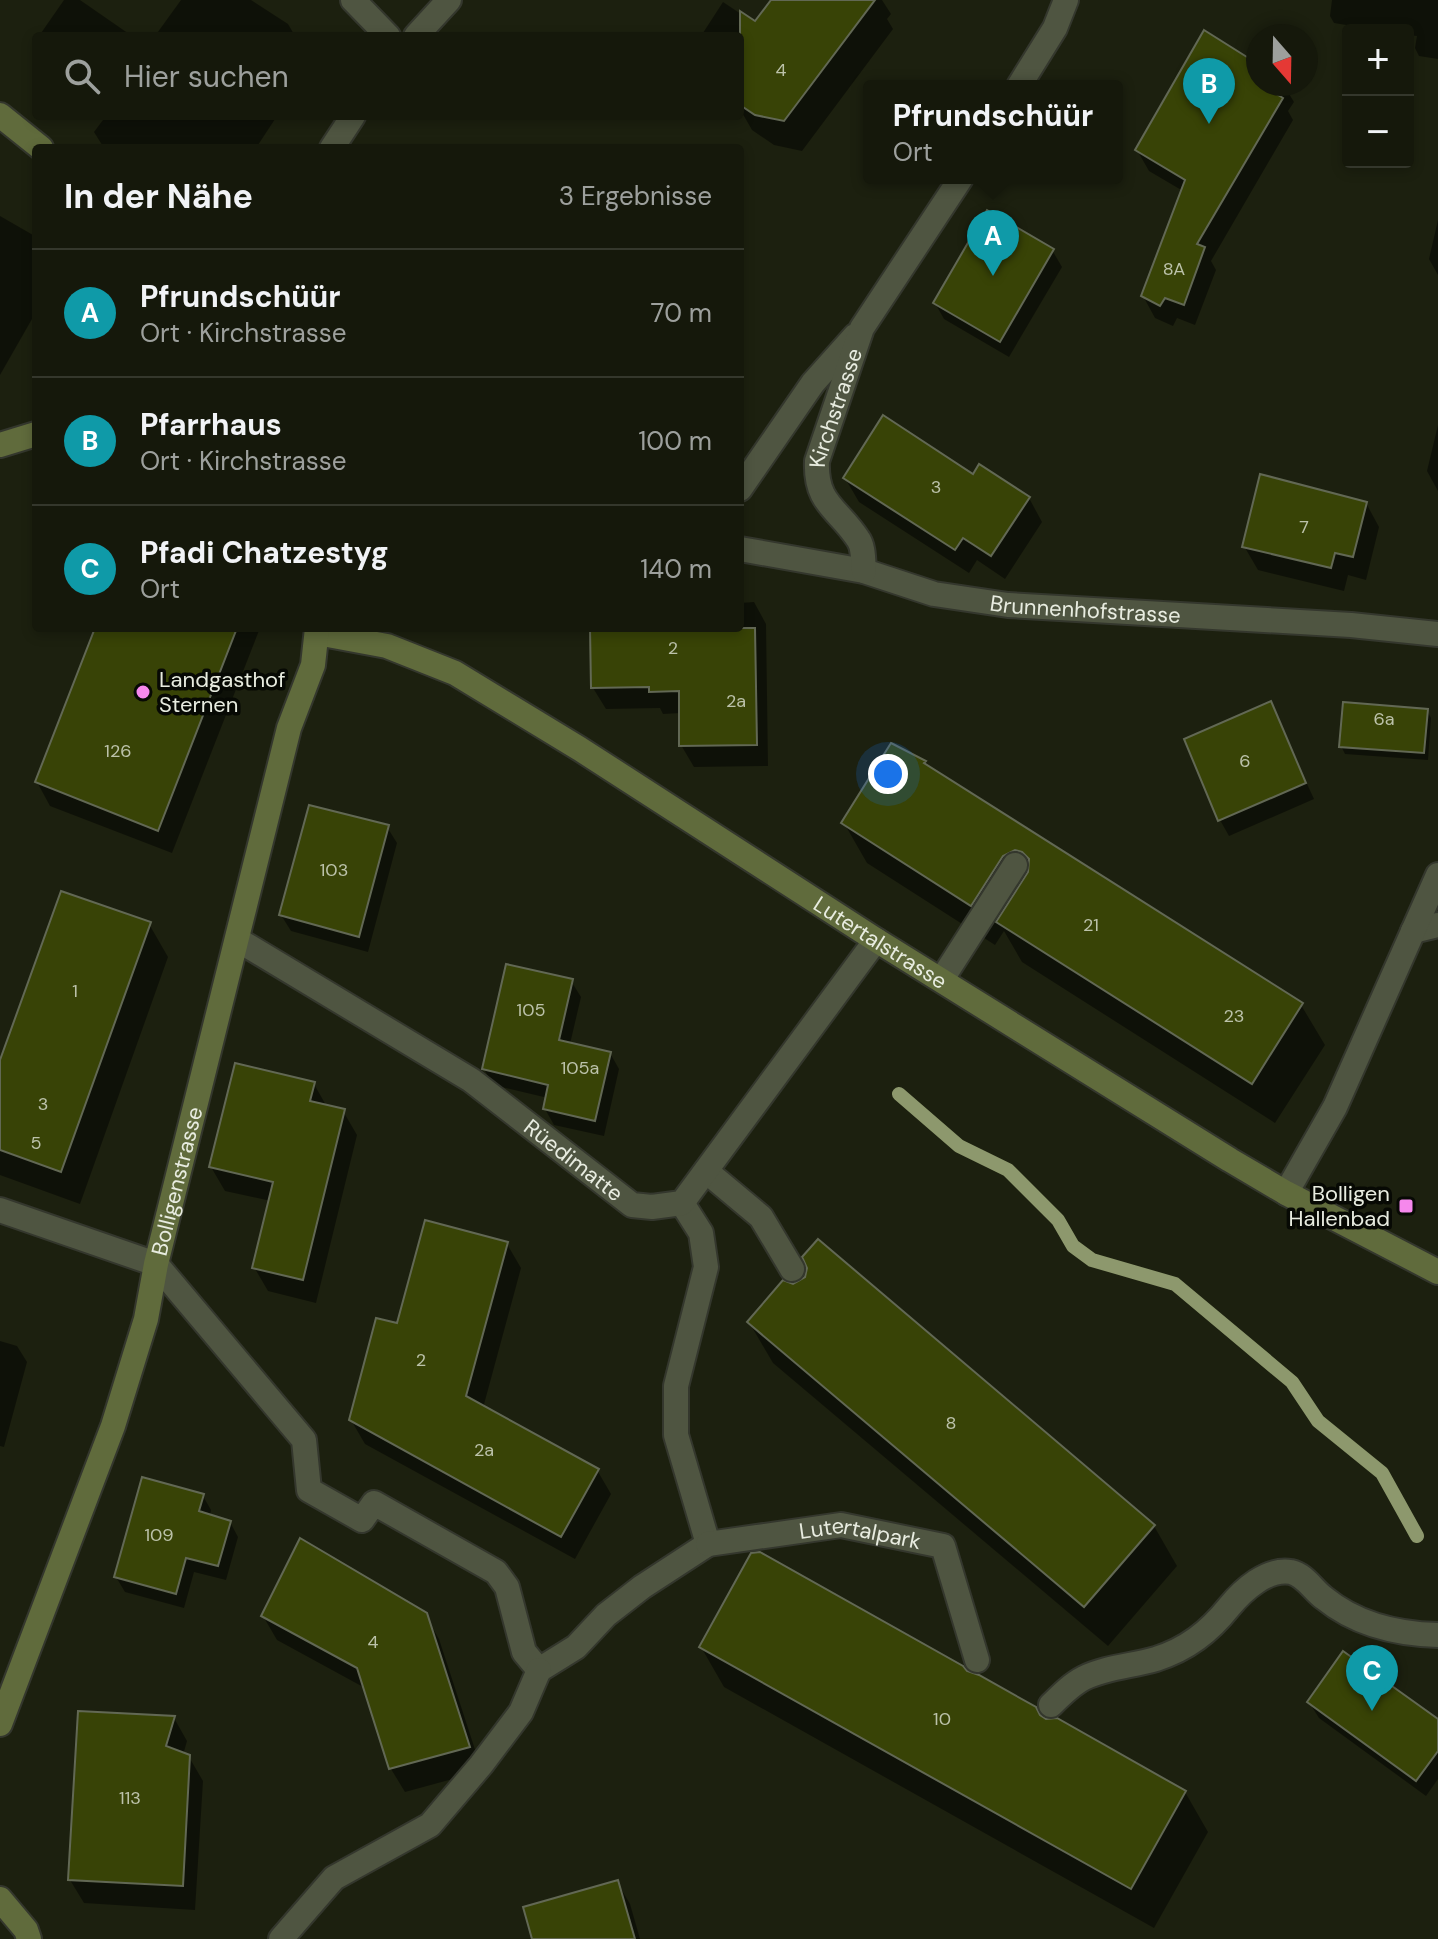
<!DOCTYPE html>
<html lang="de">
<head>
<meta charset="utf-8">
<style>
  :root { --surface:#15180b; --page:#1e2114; --text:#f1f3f6; --muted:#9da09d; --line:#34372c; --accent:#7c3aed }
  body { margin:0; font-family:"DM Sans",sans-serif; background:var(--page); color:var(--text) }
  .controls { position:absolute; right:24px; top:24px; display:grid; overflow:hidden; border-radius:8px; box-shadow:0 4px 12px #0003 }
  .controls button { width:72px; height:72px; display:grid; place-items:center; padding:0; border:0; border-bottom:2px solid var(--line); background:var(--surface); color:var(--text); font:40px sans-serif }
  .compass { position:absolute; left:1246px; top:24px; width:72px; height:72px; border-radius:50%; background:var(--surface); box-shadow:0 4px 12px #0003; rotate:160deg }
  .you { position:absolute; left:888px; top:774px; width:28px; height:28px; margin:-20px; border:6px solid #fff; border-radius:50%; background:#1a73e8; box-shadow:0 0 0 12px #1a73e833 }
  .badge { display:grid; place-items:center; width:52px; height:52px; border-radius:50%; background:var(--accent); color:#fff; font-size:26px; font-weight:700 }
  .pin { position:absolute; translate:-50% -66px; filter:drop-shadow(0 2px 4px #0008) }
  .pin::after { content:''; position:absolute; top:42px; width:28px; height:24px; background:inherit; clip-path:polygon(0 0,100% 0,50% 100%) }
  .popup { position:absolute; left:863px; top:80px; width:260px; height:104px; box-sizing:border-box; display:grid; place-content:center; border-radius:8px; background:var(--surface); filter:drop-shadow(0 2px 6px #0005); font-size:26px; white-space:nowrap; color:var(--muted) }
  .popup b { font-size:30px; color:var(--text) }
  .popup::after { content:''; position:absolute; left:50%; top:100%; margin-left:-16px; border:16px solid transparent; border-top-color:var(--surface) }
  .list { margin:0; padding:0; list-style:none }
  h2 { display:flex; justify-content:space-between; align-items:center; height:104px; margin:0; padding:0 32px; font-size:34px }
  h2 small { font-size:26px; font-weight:400; color:var(--muted) }
  .list li { display:grid; grid-template-columns:52px 1fr auto; gap:24px; align-items:center; box-sizing:border-box; height:128px; padding:0 32px; border-top:2px solid var(--line) }
  .list b { display:block; font-size:30px; white-space:nowrap }
  .list p { margin:0; font-size:26px; white-space:nowrap; color:var(--muted) }
  .list em { font-size:26px; font-style:normal; color:var(--muted) }
  .icon { flex:none; width:44px; height:44px; fill:none; stroke:currentColor; stroke-width:2; stroke-linecap:round; stroke-linejoin:round }
  .map { position:relative; flex:none; width:1438px; height:1939px; overflow:hidden }
  .search { position:absolute; background:var(--surface); box-shadow:0 4px 12px #0003; left:32px; top:32px; width:712px; height:88px; display:flex; align-items:center; gap:20px; box-sizing:border-box; padding:0 28px; border-radius:8px; color:var(--muted); font-size:30px }
  .panel { position:absolute; background:var(--surface); box-shadow:0 4px 12px #0003; left:32px; top:144px; width:712px; height:488px; border-radius:8px }
  .map>svg:first-child { display:block }
  .shadow { fill:#0007 }
  .lines { fill:none; stroke-linecap:round; stroke-linejoin:round }
  .stream { stroke:#8d986d; stroke-width:14 }
  .building { fill:#384306; stroke:#626854; stroke-width:2 }
  .lane-casing { stroke:#34372d; stroke-width:28 }
  .street-casing { stroke:#34372d; stroke-width:28 }
  .secondary-casing { stroke:#34372d; stroke-width:28 }
  .lane { stroke:#4f5541; stroke-width:24 }
  .street { stroke:#4f5541; stroke-width:24 }
  .secondary { stroke:#606b3c; stroke-width:24 }
  .poi-dot { fill:#f688ec; stroke:#070904; stroke-width:3 }
  .labels { text-anchor:middle; dominant-baseline:central; stroke-width:7; stroke-linejoin:round; paint-order:stroke }
  .number-label { font-size:18px; fill:#bcc2aa }
  .street-label { font-size:22px; fill:#e8ece0; stroke:#070904 }
  .poi-label { font-size:22px; fill:#e8ece0; stroke:#070904; text-anchor:start }
</style>
</head>
<body>
<div class="map">
<svg width="1438" height="1939" viewBox="0 0 1438 1939">
  <rect width="100%" height="100%" fill="#1c200f"/>
  <g class="shadow">
    <polygon points="64,0 80,0 132,36 39,36"/>
    <polygon points="181,0 251,0 288,24 295,36 155,36"/>
    <polygon points="773,0 882,0 891,14 887,19 893,29 802,151 774,145 752,130 740,109 740,36 701,36 723,2 756,24"/>
    <polygon points="1332,0 1438,0 1438,59 1419,56 1415,48 1417,36 1408,35 1408,30 1377,30 1334,23 1330,16"/>
    <polygon points="1258,66 1258,84 1283,84 1294,102 1288,111 1293,120 1211,261 1216,270 1195,325 1177,318 1173,326 1155,318 1143,296 1183,191 1149,171 1137,150"/>
    <polygon points="106,116 277,116 256,148 104,148 94,132"/>
    <polygon points="0,216 33,235 36,239 36,312 0,375"/>
    <polygon points="1438,220 1438,275 1429,259"/>
    <polygon points="1052,250 1062,267 1009,357 944,319 935,303"/>
    <polygon points="1438,425 1438,491 1427,471"/>
    <polygon points="973,477 1029,498 1042,522 1005,579 977,560 969,573 859,502 845,478"/>
    <polygon points="1366,503 1379,527 1366,580 1348,575 1344,591 1258,570 1244,546"/>
    <polygon points="754,602 766,624 768,766 694,767 681,745 681,713 663,714 660,708 606,709 593,688 592,628 740,628 740,603"/>
    <polygon points="97,628 260,628 172,853 50,806 37,782"/>
    <polygon points="1270,704 1314,799 1229,836 1220,820"/>
    <polygon points="1427,711 1431,718 1428,760 1345,754 1341,746"/>
    <polygon points="924,762 927,768 1301,1005 1325,1045 1275,1123 1022,962 1004,931 995,945 867,863 844,823"/>
    <polygon points="387,827 397,843 368,952 291,931 281,915"/>
    <polygon points="149,924 168,957 80,1204 0,1175 0,1065"/>
    <polygon points="571,981 581,997 570,1044 610,1053 619,1069 604,1136 554,1125 545,1109 548,1098 493,1085 484,1069"/>
    <polygon points="314,1084 327,1107 343,1111 357,1135 316,1303 268,1291 254,1267 271,1201 225,1191 211,1167"/>
    <polygon points="507,1244 521,1268 483,1408 597,1470 611,1494 575,1559 365,1444 351,1420 398,1326"/>
    <polygon points="749,1322 1154,1526 1177,1566 1108,1646 773,1363"/>
    <polygon points="0,1341 17,1346 27,1362 4,1447 0,1446"/>
    <polygon points="203,1496 211,1510 210,1516 230,1522 238,1537 226,1580 194,1572 184,1608 125,1592 116,1577"/>
    <polygon points="425,1615 439,1639 482,1771 405,1792 391,1769 365,1688 277,1640 263,1616"/>
    <polygon points="701,1647 966,1673 1040,1718 1185,1792 1208,1832 1154,1928 724,1687"/>
    <polygon points="1309,1702 1438,1722 1438,1779 1426,1796 1319,1718"/>
    <polygon points="174,1718 187,1741 183,1755 189,1757 203,1781 195,1910 84,1903 70,1880"/>
    <polygon points="617,1882 630,1904 640,1939 534,1939"/>
  </g>
  <g class="lines">
    <polyline class="stream" points="899,1094 959,1146 1008,1170 1058,1220 1073,1246 1092,1260 1175,1284 1292,1382 1318,1421 1382,1473 1417,1536"/>
  </g>
  <g class="building">
    <polygon points="771,0 875,0 784,121 755,115 740,105 740,11 755,21"/>
    <polygon points="1204,30 1258,64 1258,84 1280,84 1275,93 1283,98 1197,244 1205,247 1184,305 1165,298 1160,306 1141,296 1185,180 1135,150"/>
    <polygon points="987,210 1054,249 1000,342 933,303"/>
    <polygon points="883,415 973,474 979,464 1030,497 991,556 963,538 955,550 843,478"/>
    <polygon points="1260,474 1367,502 1353,557 1335,553 1331,568 1242,547"/>
    <polygon points="95,628 237,628 158,831 35,782"/>
    <polygon points="590,628 755,628 757,745 679,746 679,691 649,692 649,687 591,688"/>
    <polygon points="1271,701 1306,783 1218,821 1184,739"/>
    <polygon points="1343,702 1428,709 1424,753 1339,747"/>
    <polygon points="891,743 926,761 924,763 1303,1003 1252,1084 996,922 1028,872 1029,859 1022,852 1015,850 1003,856 971,906 841,823"/>
    <polygon points="309,805 389,825 359,937 279,915"/>
    <polygon points="61,891 151,922 61,1172 0,1150 0,1060"/>
    <polygon points="506,964 573,979 559,1040 611,1052 595,1121 543,1109 548,1085 482,1069"/>
    <polygon points="235,1063 315,1082 310,1101 345,1109 303,1280 252,1268 273,1182 209,1167"/>
    <polygon points="425,1220 508,1242 466,1396 599,1469 561,1537 349,1420 376,1318 397,1323"/>
    <polygon points="818,1239 1155,1525 1084,1607 747,1322 783,1280 793,1284 805,1277 807,1268 802,1257"/>
    <polygon points="142,1477 204,1494 199,1511 231,1521 218,1566 186,1558 176,1594 114,1577"/>
    <polygon points="300,1538 427,1613 470,1747 389,1769 357,1668 261,1616"/>
    <polygon points="760,1552 963,1666 967,1671 979,1675 1036,1707 1040,1715 1046,1719 1057,1718 1186,1791 1131,1889 699,1647 751,1553"/>
    <polygon points="1343,1651 1438,1719 1438,1751 1416,1781 1307,1702"/>
    <polygon points="78,1711 175,1716 166,1746 190,1755 183,1886 68,1880"/>
    <polygon points="618,1880 635,1939 532,1939 523,1907"/>
  </g>
  <g class="lines">
    <g class="lane-casing">
      <g id="lane">
        <polyline points="1413,931 1438,925"/>
        <polyline points="942,979 1015,865"/>
        <polyline points="706,1171 761,1217 792,1269"/>
        <polyline points="156,1264 304,1440 309,1490 362,1520 374,1503 496,1572 507,1587 524,1652 539,1670 576,1647 606,1615 642,1587 708,1544 676,1435 676,1386 706,1267 701,1233 682,1203"/>
        <path id="s1" d="M708,1544L841,1525L943,1546L977,1660"/>
        <path d="M1051,1705C1061,1695 1072,1684 1084,1678C1106,1667 1132,1666 1156,1659C1187,1649 1209,1632 1229,1607C1243,1590 1267,1568 1291,1572C1305,1575 1313,1590 1324,1598C1357,1625 1396,1634 1438,1635"/>
        <polyline points="281,1939 334,1878 430,1825 481,1765 521,1712 539,1670"/>
      </g>
    </g>
    <g class="street-casing">
      <g id="street">
        <polyline points="353,0 388,36"/>
        <polyline points="416,36 449,0"/>
        <polyline points="1019,86 1055,28 1066,0"/>
        <polyline points="332,148 353,116"/>
        <polyline points="740,489 813,383 855,336"/>
        <path id="s2" d="M740,549L864,571L934,594L1008,605L1351,625L1438,634"/>
        <path id="s3" d="M864,571C863,562 864,547 858,539C838,508 815,504 817,461L862,328L961,178"/>
        <path id="s4" d="M238,940L471,1080L632,1205L652,1207L682,1203L876,940"/>
        <polyline points="1286,1193 1335,1107 1438,875"/>
        <polyline points="0,1210 156,1264"/>
      </g>
    </g>
    <g class="secondary-casing">
      <g id="secondary">
        <polyline points="0,115 41,148"/>
        <polyline points="0,445 36,434"/>
        <path id="s5" d="M317,633L387,646L455,673L580,749L876,940L1230,1160L1286,1193L1438,1272"/>
        <path id="s6" d="M0,1724L113,1426L146,1319L156,1264L289,728L313,665L317,628"/>
        <polyline points="0,1899 26,1930 29,1939"/>
      </g>
    </g>
    <use href="#lane" class="lane"/>
    <use href="#street" class="street"/>
    <use href="#secondary" class="secondary"/>
  </g>
  <g class="poi-dot">
    <circle cx="143" cy="692" r="8"/>
    <rect x="1398" y="1198" width="16" height="16" rx="4"/>
  </g>
  <g class="labels">
    <g class="number-label">
      <text x="781" y="70">4</text>
      <text x="1174" y="269">8A</text>
      <text x="936" y="487">3</text>
      <text x="1304" y="527">7</text>
      <text x="673" y="648">2</text>
      <text x="736" y="701">2a</text>
      <text x="1384" y="719">6a</text>
      <text x="118" y="751">126</text>
      <text x="1245" y="761">6</text>
      <text x="334" y="870">103</text>
      <text x="1091" y="925">21</text>
      <text x="75" y="991">1</text>
      <text x="531" y="1010">105</text>
      <text x="1234" y="1016">23</text>
      <text x="580" y="1068">105a</text>
      <text x="43" y="1104">3</text>
      <text x="36" y="1143">5</text>
      <text x="421" y="1360">2</text>
      <text x="951" y="1423">8</text>
      <text x="484" y="1450">2a</text>
      <text x="159" y="1535">109</text>
      <text x="373" y="1642">4</text>
      <text x="942" y="1719">10</text>
      <text x="130" y="1798">113</text>
    </g>
    <g class="street-label">
      <text stroke="none"><textPath href="#s3" startOffset="180">Kirchstrasse</textPath></text>
      <text stroke="none"><textPath href="#s2" startOffset="352">Brunnenhofstrasse</textPath></text>
      <text stroke="none"><textPath href="#s5" startOffset="648">Lutertalstrasse</textPath></text>
      <text stroke="none"><textPath href="#s4" startOffset="402">Rüedimatte</textPath></text>
      <text stroke="none"><textPath href="#s6" startOffset="572">Bolligenstrasse</textPath></text>
      <text stroke="none"><textPath href="#s1" startOffset="154">Lutertalpark</textPath></text>
    </g>
    <g class="poi-label">
      <text x="159" y="679">Landgasthof<tspan x="159" dy="25">Sternen</tspan></text>
      <text x="1390" y="1193" text-anchor="end">Bolligen<tspan x="1390" dy="25">Hallenbad</tspan></text>
    </g>
  </g>
</svg>
<div class="controls">
<button>+</button>
<button>−</button>
</div>
<svg class="compass" viewBox="-18 -18 36 36"><path d="M0-13l5 13h-10z" fill="#e53935"/><path d="M0 13l5-13h-10z" fill="#9da09d"/></svg>
<div class="you"></div>
<div class="pin badge" style="left:993px;top:276px;background:#0f9aa8">A</div>
<div class="popup"><b>Pfrundschüür</b>Ort</div>
<div class="pin badge" style="left:1209px;top:124px;background:#0f9aa8">B</div>
<div class="pin badge" style="left:1372px;top:1711px;background:#0f9aa8">C</div>
<div class="search"><svg class="icon" aria-label="search" viewBox="0 0 24 24"><circle cx="10" cy="10" r="6"/><path d="M15 15l6 6"/></svg>Hier suchen</div>
<section class="panel">
<h2>In der Nähe<small>3 Ergebnisse</small></h2>
<ul class="list">
<li><span class="badge" style="background:#0f9aa8">A</span><div><b>Pfrundschüür</b><p>Ort · Kirchstrasse</p></div><em>70 m</em></li>
<li><span class="badge" style="background:#0f9aa8">B</span><div><b>Pfarrhaus</b><p>Ort · Kirchstrasse</p></div><em>100 m</em></li>
<li><span class="badge" style="background:#0f9aa8">C</span><div><b>Pfadi Chatzestyg</b><p>Ort</p></div><em>140 m</em></li>
</ul>
</section>
</div>
</body>
</html>
